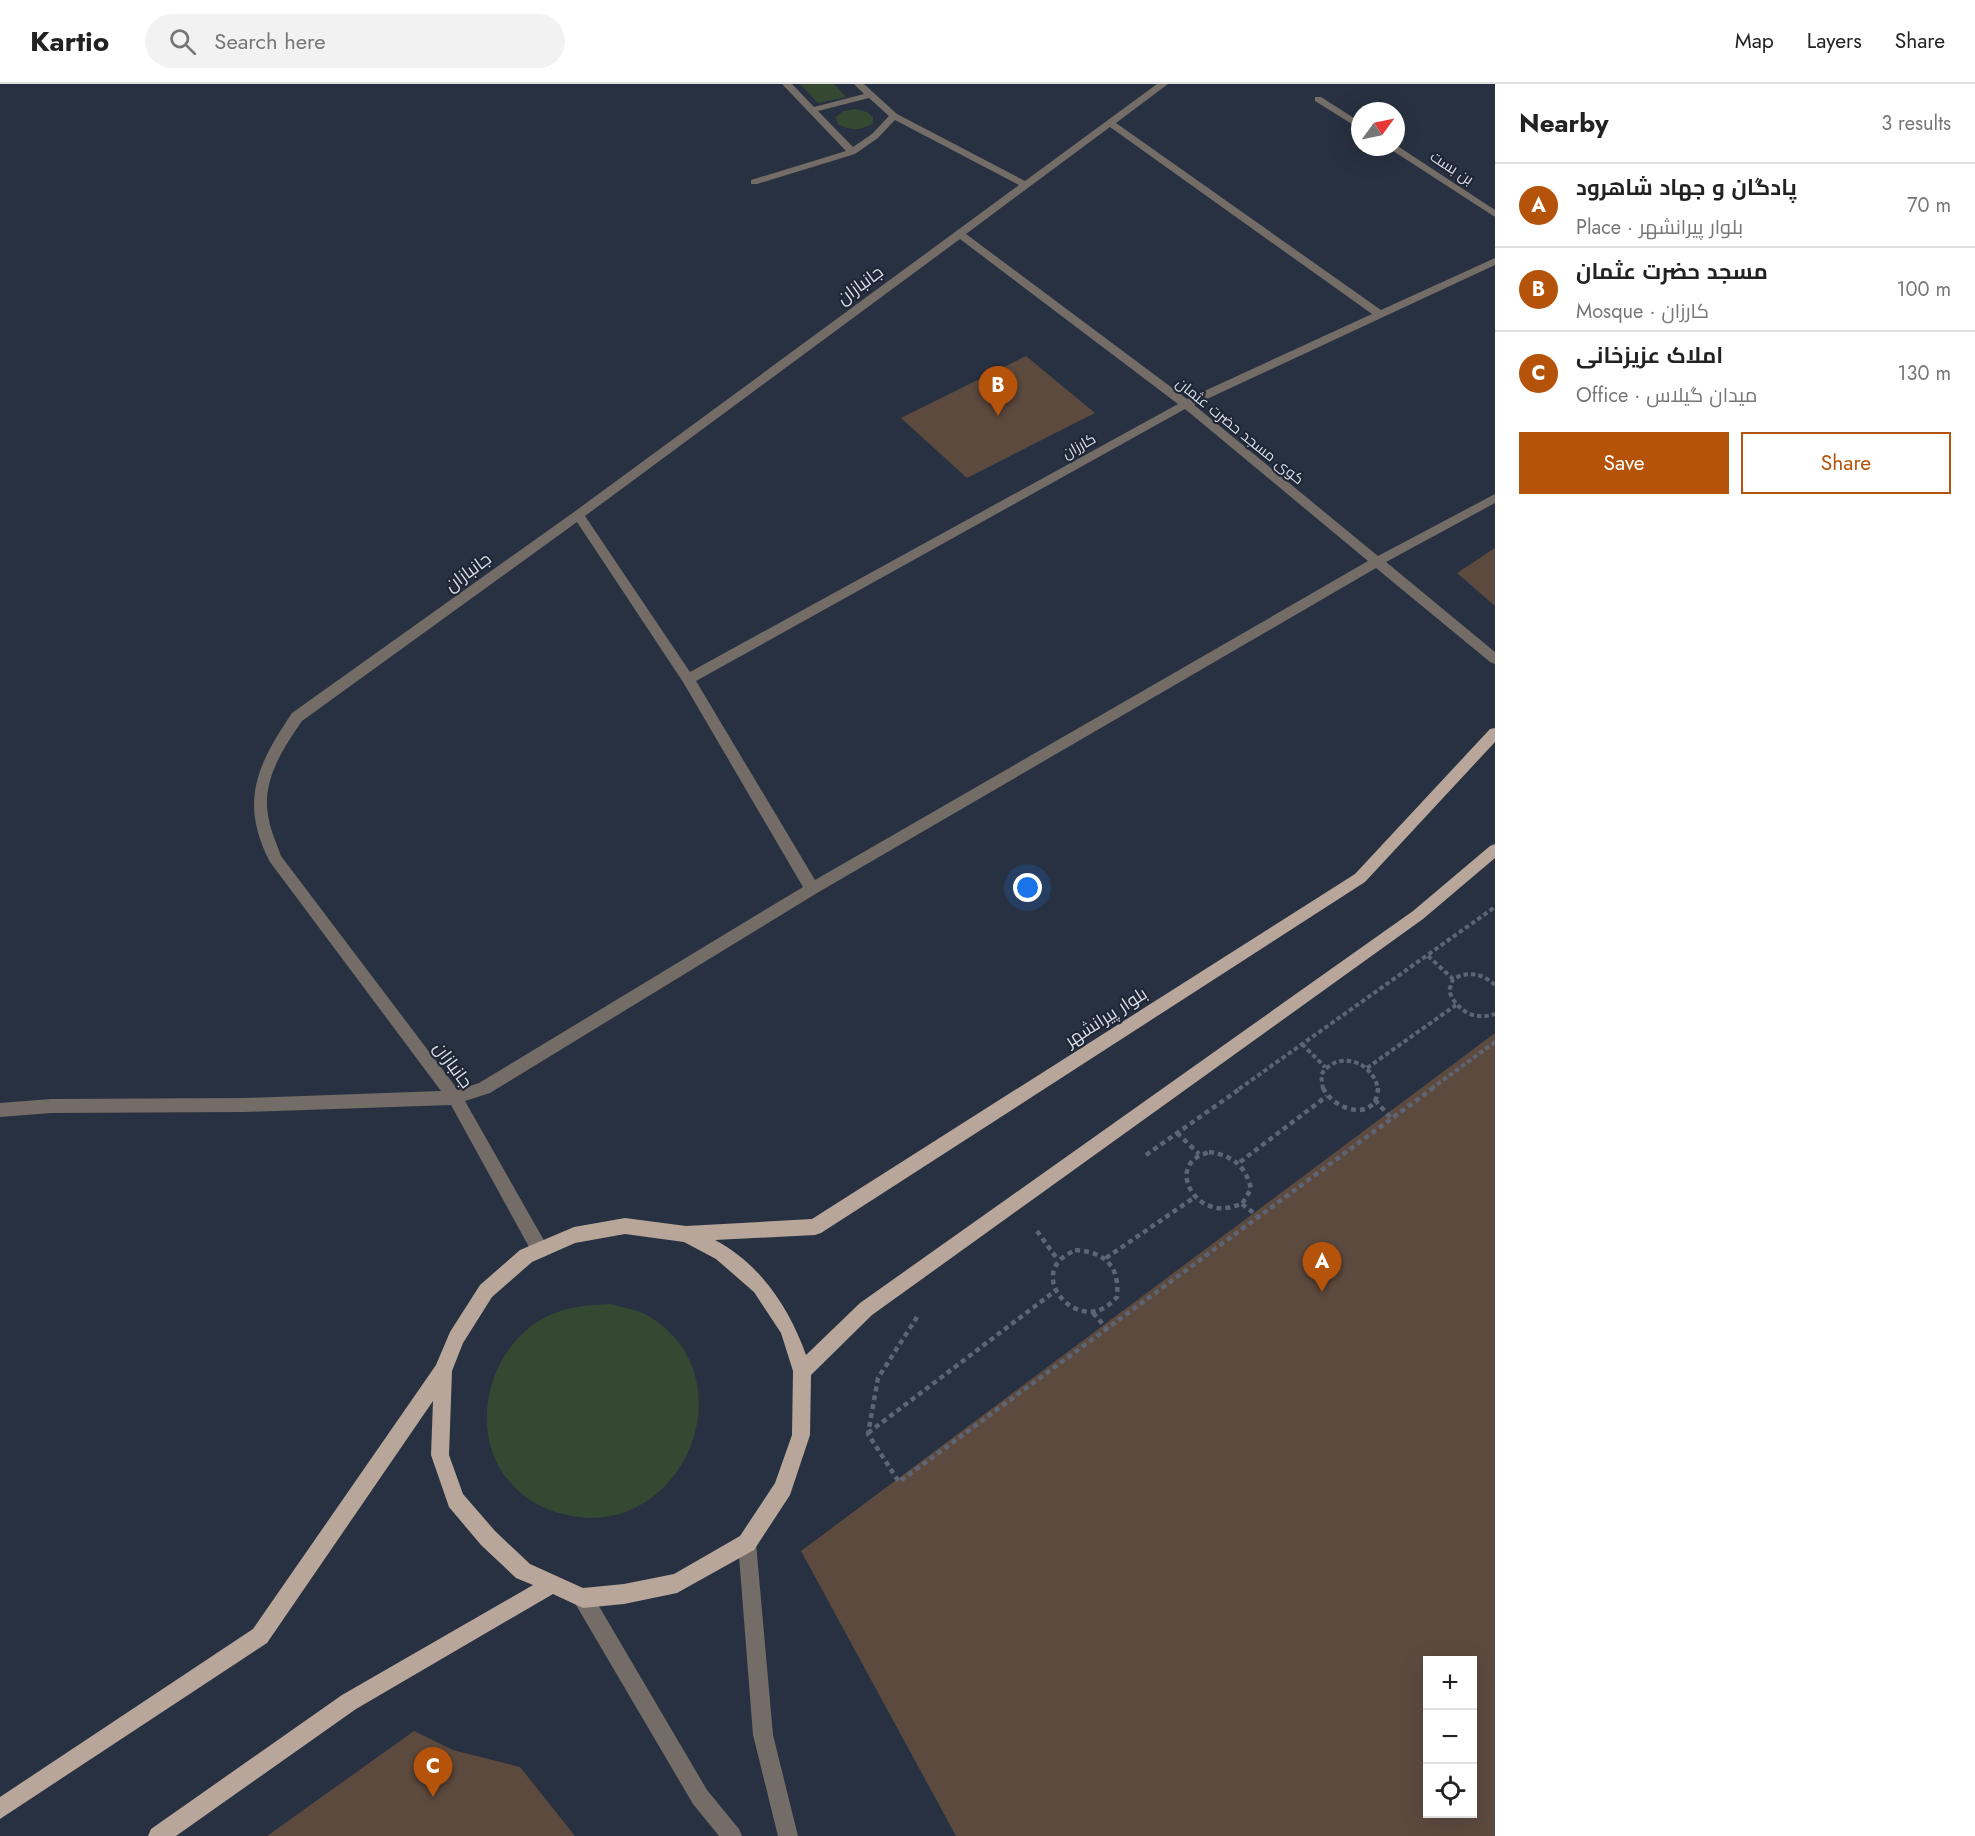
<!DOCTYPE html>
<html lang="en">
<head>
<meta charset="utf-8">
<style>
  :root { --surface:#fff; --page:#f2f2f2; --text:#222; --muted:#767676; --line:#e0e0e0; --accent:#b45309 }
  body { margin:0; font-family:Jost,Cairo,sans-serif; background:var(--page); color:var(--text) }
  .controls { position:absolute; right:18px; bottom:18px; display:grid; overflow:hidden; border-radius:0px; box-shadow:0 6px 24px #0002 }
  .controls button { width:54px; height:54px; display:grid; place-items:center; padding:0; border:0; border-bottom:2px solid var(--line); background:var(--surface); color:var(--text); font:30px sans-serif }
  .compass { position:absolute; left:1351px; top:18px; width:54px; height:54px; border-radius:50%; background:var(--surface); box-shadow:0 6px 24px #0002; rotate:57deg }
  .you { position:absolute; left:1028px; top:804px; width:21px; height:21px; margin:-15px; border:4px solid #fff; border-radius:50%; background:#1a73e8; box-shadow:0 0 0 9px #1a73e833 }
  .badge { display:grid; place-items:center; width:39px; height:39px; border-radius:50%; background:var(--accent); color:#fff; font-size:20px; font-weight:700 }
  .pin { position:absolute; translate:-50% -50px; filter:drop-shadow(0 2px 3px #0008) }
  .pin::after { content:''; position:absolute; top:32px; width:21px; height:18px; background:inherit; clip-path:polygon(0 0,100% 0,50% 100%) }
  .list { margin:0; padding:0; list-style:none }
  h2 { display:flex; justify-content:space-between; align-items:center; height:78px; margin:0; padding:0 24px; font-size:26px }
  h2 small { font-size:20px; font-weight:400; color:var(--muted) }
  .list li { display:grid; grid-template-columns:39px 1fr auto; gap:18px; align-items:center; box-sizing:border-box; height:84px; padding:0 24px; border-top:2px solid var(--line) }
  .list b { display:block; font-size:22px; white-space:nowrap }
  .list p { margin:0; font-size:20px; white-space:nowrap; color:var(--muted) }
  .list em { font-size:20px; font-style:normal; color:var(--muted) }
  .actions { display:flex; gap:12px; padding:18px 24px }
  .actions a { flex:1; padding:14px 0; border:2px solid var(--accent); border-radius:0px; text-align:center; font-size:21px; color:var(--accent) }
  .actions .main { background:var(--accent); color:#fff }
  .icon { flex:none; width:33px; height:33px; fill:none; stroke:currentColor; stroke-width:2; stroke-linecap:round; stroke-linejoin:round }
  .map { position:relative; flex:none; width:1495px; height:1752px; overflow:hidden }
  header { display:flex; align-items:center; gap:36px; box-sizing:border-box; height:84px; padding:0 30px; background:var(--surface); border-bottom:2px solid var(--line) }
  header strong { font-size:28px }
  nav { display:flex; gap:33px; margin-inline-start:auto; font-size:21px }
  .search { width:420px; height:54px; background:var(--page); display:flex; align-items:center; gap:15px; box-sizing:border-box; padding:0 21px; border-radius:33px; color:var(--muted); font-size:22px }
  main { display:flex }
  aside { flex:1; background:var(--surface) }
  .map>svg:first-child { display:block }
  .green { fill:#344832 }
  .building { fill:#5d4a3f; fill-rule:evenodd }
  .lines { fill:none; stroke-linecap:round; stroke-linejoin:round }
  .path-far1 { stroke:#5d6574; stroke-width:4; stroke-dasharray:4.5 3; stroke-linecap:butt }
  .path { stroke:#5d6574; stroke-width:4.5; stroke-dasharray:5 4; stroke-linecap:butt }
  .minor { fill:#746c66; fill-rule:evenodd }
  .major { fill:#b7a699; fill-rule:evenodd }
  .labels { text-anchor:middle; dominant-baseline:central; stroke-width:4.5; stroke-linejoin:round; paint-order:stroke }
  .far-street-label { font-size:15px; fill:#d9dfe9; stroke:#1f2736 }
  .street-label { font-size:18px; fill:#d9dfe9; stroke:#1f2736 }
</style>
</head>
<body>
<header>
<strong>Kartio</strong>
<div class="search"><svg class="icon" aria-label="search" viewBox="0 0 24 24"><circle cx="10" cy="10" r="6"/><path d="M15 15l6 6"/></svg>Search here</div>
<nav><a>Map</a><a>Layers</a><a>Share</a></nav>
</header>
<main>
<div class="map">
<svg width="1495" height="1752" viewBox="0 0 1495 1752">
  <rect width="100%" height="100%" fill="#283141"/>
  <g class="green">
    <polygon points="800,0 834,0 846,13 818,19"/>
    <path d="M855,25L867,28L873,33V39C862,47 849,47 838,40L836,33L843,27Z"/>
    <path d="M610,1220C621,1223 635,1225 645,1230C754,1291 682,1458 567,1431C540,1425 521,1413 504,1391C468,1340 491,1259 548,1232C569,1222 588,1221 610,1220Z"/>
  </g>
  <g class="building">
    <polygon points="1026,272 1095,329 967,394 901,334"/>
    <polygon points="1495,464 1495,522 1457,489"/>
    <path d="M1495,949V1752H956L801,1467ZM1428,1576H1472V1730H1428Z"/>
    <polygon points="414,1647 453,1666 520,1683 575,1752 267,1752"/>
  </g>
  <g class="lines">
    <g class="path-far1">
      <polyline points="1428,872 1453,895"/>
      <path d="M1495,901C1482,889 1468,887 1453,895L1449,907C1457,927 1474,937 1495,930"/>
      <polyline points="1302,960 1325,983"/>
      <polyline points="1367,984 1456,921"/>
      <polyline points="1239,1005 1495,823"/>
      <path d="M1323,1005L1321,991C1337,965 1373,977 1378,1005"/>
      <polyline points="1431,1005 1495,958"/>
    </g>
    <g class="path">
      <path d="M1323,1004C1334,1027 1377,1039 1378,1004"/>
      <polyline points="1375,1016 1392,1035"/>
      <polyline points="1177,1049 1199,1070"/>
      <path d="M1209,1068C1232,1071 1246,1082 1251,1105L1242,1120C1231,1123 1221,1127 1210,1122C1191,1116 1176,1088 1196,1074C1199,1071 1205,1070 1209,1068Z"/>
      <polyline points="1146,1071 1241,1004"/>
      <polyline points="1240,1078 1327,1012"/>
      <polyline points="1242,1120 1259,1133"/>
      <polyline points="1037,1147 1058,1176"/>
      <path d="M1075,1166C1105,1168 1120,1182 1117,1213C1113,1217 1107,1223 1102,1225C1075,1238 1038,1202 1059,1177C1063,1172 1070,1169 1075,1166Z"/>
      <polyline points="1106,1174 1195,1113"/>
      <polyline points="1093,1229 1107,1245"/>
      <polyline points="917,1233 878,1294 868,1350 899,1398 1433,1004"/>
      <polyline points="868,1349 1055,1207"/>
    </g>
    <g class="minor">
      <path d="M782,0H792L814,23L864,10L854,0H864L897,30L1025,97L1157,0H1168L1116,39L1381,226L1495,174V181L1194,321L1378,472L1495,410V419L1386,478L1495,568V580L1490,578L1376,484L817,809L490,1009L465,1017L546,1160L548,1166L546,1172L540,1174L534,1172L451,1021L244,1028L51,1029L0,1033V1019L51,1015L244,1014L441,1007L270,778C239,718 257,681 292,629L574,428L1019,101L895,36L878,54L855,70L757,100H751V96L846,67ZM869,14L889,32L872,50L853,63L818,27ZM1110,43L1372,230L1187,315L966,150ZM960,155L1178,320L690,588L585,432ZM1185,325L1368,477L815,796L696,597ZM577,438L683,598L803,803L479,999L458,1006L281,772C277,760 271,748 269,736C260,699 282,666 302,637Z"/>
      <polygon points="1315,13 1321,13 1360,38 1360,45 1315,17"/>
      <polygon points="1396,61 1495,126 1495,133 1387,63"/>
      <polygon points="747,1450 754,1452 756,1459 773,1651 798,1752 778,1752 753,1651 738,1459 740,1452"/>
      <polygon points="583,1504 590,1507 707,1706 739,1745 742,1752 719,1752 693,1720 576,1521 573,1514 576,1507"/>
    </g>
    <path class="major" d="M1495,644V658L1365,798L821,1149L815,1151L715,1156C760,1180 789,1223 806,1271L860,1219L1413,827L1490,762L1495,760V774L1423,835L872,1231L811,1291L810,1351L790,1411L754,1466L677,1509L624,1520L583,1524L553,1510L356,1625L176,1752H148L151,1745L342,1611L533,1501L516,1494L481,1461L449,1423L431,1371L433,1317L267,1559L0,1735V1713L253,1545L436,1281L450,1248L480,1201L520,1166L574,1143L625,1134L686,1142L812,1135L1355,790L1490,645ZM625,1150L684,1158L716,1175L754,1208L781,1249L793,1287L792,1351L775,1399L740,1452L674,1490L624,1500L583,1504L530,1480L495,1447L463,1410L449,1371L452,1287L463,1259L492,1213L532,1178L575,1159Z"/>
  </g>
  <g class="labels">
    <g class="far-street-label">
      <text transform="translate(1452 84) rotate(33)">بن بست</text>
      <text transform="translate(1240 347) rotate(39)">کوی مسجد حضرت عثمان</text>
      <text transform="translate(1079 362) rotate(-29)">کارزان</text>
    </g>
    <g class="street-label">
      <text transform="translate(860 201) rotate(-36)">جانبازان</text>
      <text transform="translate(468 488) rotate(-36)">جانبازان</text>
      <text transform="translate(1106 933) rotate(-33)">بلوار پیرانشهر</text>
      <text transform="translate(453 981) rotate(54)">جانبازان</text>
    </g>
  </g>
</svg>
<div class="controls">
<button>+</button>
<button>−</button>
<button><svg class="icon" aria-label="locate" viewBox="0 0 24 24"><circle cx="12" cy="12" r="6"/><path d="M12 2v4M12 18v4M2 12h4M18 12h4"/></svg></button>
</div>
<svg class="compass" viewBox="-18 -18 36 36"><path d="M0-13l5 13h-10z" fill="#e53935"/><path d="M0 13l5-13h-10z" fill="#767676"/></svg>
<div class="you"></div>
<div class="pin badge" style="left:1322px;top:1208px">A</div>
<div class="pin badge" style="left:998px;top:332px">B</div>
<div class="pin badge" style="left:433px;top:1713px">C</div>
</div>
<aside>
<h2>Nearby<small>3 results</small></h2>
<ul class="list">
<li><span class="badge">A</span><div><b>پادگان و جهاد شاهرود</b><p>Place · بلوار پیرانشهر</p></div><em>70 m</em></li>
<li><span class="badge">B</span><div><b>مسجد حضرت عثمان</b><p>Mosque · کارزان</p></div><em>100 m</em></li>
<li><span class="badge">C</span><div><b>املاک عزیزخانی</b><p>Office · میدان گیلاس</p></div><em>130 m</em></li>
</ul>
<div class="actions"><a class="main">Save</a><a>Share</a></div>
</aside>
</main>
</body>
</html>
